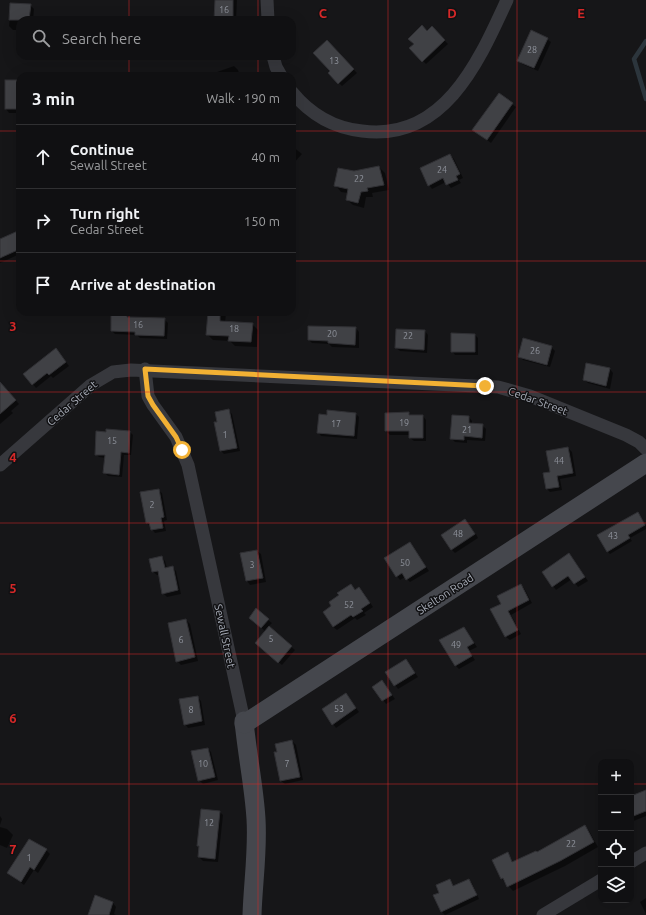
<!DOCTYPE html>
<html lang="en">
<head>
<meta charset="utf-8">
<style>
  :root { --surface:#101012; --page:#1e1e20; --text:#f1f3f6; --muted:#9c9d9f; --line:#303032 }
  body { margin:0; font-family:Ubuntu,sans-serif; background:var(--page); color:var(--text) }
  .controls { position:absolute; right:12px; bottom:12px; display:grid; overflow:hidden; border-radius:8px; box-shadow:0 4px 16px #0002 }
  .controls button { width:36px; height:36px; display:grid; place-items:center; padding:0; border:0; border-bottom:1px solid var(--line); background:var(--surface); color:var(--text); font:20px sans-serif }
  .stop { position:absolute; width:12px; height:12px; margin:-9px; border:3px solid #f2b134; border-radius:50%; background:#fff }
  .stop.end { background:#f2b134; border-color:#fff; box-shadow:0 1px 4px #0008 }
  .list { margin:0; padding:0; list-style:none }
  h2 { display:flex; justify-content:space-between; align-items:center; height:52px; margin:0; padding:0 16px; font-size:17px }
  h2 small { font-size:13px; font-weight:400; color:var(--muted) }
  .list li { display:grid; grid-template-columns:26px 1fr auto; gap:12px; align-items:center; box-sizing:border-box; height:64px; padding:0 16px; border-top:1px solid var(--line) }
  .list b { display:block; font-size:15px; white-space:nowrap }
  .list p { margin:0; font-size:13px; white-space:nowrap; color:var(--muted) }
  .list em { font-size:13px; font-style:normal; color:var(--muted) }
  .icon { flex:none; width:22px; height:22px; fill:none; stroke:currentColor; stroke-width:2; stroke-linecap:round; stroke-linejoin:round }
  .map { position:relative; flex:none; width:646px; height:915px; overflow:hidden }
  .search { position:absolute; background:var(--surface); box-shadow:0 4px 16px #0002; left:16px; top:16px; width:280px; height:44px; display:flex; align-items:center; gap:10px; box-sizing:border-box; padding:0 14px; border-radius:12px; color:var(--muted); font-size:15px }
  .panel { position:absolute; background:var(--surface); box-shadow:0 4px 16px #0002; left:16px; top:72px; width:280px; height:244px; border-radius:12px }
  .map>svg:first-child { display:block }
  .shadow { fill:#0007 }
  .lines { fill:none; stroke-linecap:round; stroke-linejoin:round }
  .stream { stroke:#2c353c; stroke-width:4.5 }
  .building { fill:#404145; stroke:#303034 }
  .street { stroke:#37383d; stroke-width:13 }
  .secondary { stroke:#45474d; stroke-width:19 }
  .route { stroke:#f2b134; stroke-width:5 }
  .grid { fill:none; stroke:#d62828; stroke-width:1; stroke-opacity:0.55 }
  .labels { text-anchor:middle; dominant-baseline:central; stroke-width:3; stroke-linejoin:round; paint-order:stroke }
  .number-label { font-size:9px; fill:#8e929b }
  .street-label { font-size:11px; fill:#a8adb8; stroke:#111113 }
  .grid-label { font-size:13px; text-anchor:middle; font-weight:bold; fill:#d62828; stroke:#111113; stroke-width:3; stroke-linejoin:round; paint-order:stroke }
</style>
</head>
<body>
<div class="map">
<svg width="646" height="915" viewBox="0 0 646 915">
  <rect width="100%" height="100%" fill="#161618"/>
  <g class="shadow">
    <polygon points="216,0 237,0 236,20 215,20"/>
    <polygon points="11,4 30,5 34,9 33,20 20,20 20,30 13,30 9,26"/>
    <polygon points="432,28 448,44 426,64 411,49"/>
    <polygon points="547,39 551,42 538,71 522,64 518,60"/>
    <polygon points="327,42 357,73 342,86 329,73 332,71"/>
    <polygon points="234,66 238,70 240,76 218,76 217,72"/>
    <polygon points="20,81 20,113 9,113 6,109"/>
    <polygon points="499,94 516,107 491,143 474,130"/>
    <polygon points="292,146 302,154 292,165"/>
    <polygon points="450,155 454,159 463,178 459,180 461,183 451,188 446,182 432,189 429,185"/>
    <polygon points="379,167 385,173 389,190 372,193 373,197 366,197 364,208 353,205 347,200 348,193 341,192 336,186 354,172"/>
    <polygon points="20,231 20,254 0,263 0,240"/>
    <polygon points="209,312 226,312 225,323 252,324 258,330 257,347 235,346 230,341 213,340 207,334"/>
    <polygon points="127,314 131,318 164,319 168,323 167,339 140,338 137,335 115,334 112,331"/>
    <polygon points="356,328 359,332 359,348 332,347 329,344 312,343 309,340"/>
    <polygon points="425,331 428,335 427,353 400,351 396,348"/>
    <polygon points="475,335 478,338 478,355 455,355 452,351"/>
    <polygon points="551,347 555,351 550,367 523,360 519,356"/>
    <polygon points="59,353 69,366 53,378 51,376 36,388 24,374"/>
    <polygon points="610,369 613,373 610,389 588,383 584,380"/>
    <polygon points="0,392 9,393 19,404 11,411 13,413 0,424"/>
    <polygon points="228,410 232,414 240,451 224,454 221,451 218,422"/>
    <polygon points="409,413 411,416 423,416 426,420 426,441 414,441 410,438 410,435 390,435 386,431 386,414"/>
    <polygon points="356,414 359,417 357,439 321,436 318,432 328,416"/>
    <polygon points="469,417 472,421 472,424 482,425 486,429 485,441 467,440 467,443 455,442 452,439"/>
    <polygon points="130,432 133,435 131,455 124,455 122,477 108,476 104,472 106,458 99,457 96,454 106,433"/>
    <polygon points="568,448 572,452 576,476 560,479 562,490 550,492 547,489 551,472"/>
    <polygon points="158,490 162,493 167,520 164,521 166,531 155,533 147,523"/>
    <polygon points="638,513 646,526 646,529 630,538 632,541 610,554 607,551"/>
    <polygon points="476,534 478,538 455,553 452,550"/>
    <polygon points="410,543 429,571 410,582 405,577 400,580 397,576"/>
    <polygon points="257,551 261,554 266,582 250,585 247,581 242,553"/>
    <polygon points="162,557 165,561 167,568 172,567 176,571 181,594 167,597 163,593 159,575 157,575 153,572 151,560"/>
    <polygon points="572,558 588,581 578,587 572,579 556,590 553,586"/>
    <polygon points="351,585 356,591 359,589 363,592 373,607 364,613 366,615 357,620 355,618 337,630 333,627 333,607"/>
    <polygon points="521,585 524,588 532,603 511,615 521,634 510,640 506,637 492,610 502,604"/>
    <polygon points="186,620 190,624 198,661 181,665 177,661"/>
    <polygon points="268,620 272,623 268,627 295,650 282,665 260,647 266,632 254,621"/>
    <polygon points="464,628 477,647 469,651 475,660 459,669 456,666 441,641"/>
    <polygon points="406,660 418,677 398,689 386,672"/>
    <polygon points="382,681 395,699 386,704 374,687"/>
    <polygon points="346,694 359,712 336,728 333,724"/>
    <polygon points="197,697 201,701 205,725 188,728 185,724"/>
    <polygon points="292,741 296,745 303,780 285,784 281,781 278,753"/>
    <polygon points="208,749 211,752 218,780 203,784 199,780"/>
    <polygon points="646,791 646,816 631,822 631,793 632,797"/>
    <polygon points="220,812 223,815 218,862 203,861 199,857 200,848 198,846"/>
    <polygon points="0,816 2,819 0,825"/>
    <polygon points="585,826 589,831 598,847 565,866 513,891 502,879 493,860 507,854 514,863 537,853"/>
    <polygon points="0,827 7,829 13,835 7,848 0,845"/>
    <polygon points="46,850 50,854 38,873 34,870 24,885 8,873"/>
    <polygon points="449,880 455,887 469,880 472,883 479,899 445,915 442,912 435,896 440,893"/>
    <polygon points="96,897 113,903 116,907 114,914 116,915 89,915"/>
    <polygon points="646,898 646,914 640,902"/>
  </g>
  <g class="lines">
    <polyline class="stream" points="646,41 634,59 646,99"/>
  </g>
  <g class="building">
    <polygon points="215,0 233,0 233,20 214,20"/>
    <polygon points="10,3 31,4 29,20 9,20"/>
    <polygon points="422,25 427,31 432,26 445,40 422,62 409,48 414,44 408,39"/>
    <polygon points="531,30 548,38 534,68 517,61"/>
    <polygon points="327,40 354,69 338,84 328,73 330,71 313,53"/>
    <rect x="5" y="80" width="15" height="29"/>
    <polygon points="499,93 513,103 487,140 472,130"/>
    <polygon points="450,154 460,174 456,176 458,180 446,185 443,178 428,186 420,168"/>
    <polygon points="379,166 384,185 367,188 368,191 361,192 358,203 346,200 348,189 334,186 338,168 354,171"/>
    <polygon points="20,230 20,249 0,258 0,239"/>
    <polygon points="111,312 127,313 127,317 165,318 164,336 135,335 135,332 111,331"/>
    <polygon points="208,312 220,312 220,321 253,323 251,342 228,341 229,336 206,335"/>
    <polygon points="308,326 356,327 355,345 328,343 328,341 308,340"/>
    <polygon points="396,329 425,330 424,350 395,348"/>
    <polygon points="451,333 475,334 475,352 451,352"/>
    <polygon points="523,338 552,346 547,365 518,357"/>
    <polygon points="56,348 66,362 49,375 47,373 32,385 23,374"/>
    <polygon points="586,363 610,368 606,386 583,380"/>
    <polygon points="0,382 16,400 0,414"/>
    <polygon points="229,409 237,448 220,451 214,422 217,422 215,412"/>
    <polygon points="327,410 356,413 354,436 317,433 319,414 327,415"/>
    <polygon points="409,412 409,415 423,415 423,438 409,438 409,431 385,431 385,413"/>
    <polygon points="452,415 469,416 469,423 483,424 482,438 464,436 464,440 450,439"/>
    <polygon points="106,429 130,431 129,453 121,452 119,475 103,473 105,455 95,455 96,431 106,432"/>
    <polygon points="568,447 573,473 557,476 559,487 546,489 543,473 550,472 546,451"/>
    <polygon points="159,489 164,517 161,518 163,528 151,530 149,523 146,523 140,492"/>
    <polygon points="638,512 645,525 628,535 630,538 607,552 597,535"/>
    <polygon points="465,519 475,534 451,550 441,535"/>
    <polygon points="410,542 426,567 406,580 402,573 396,577 384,558"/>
    <polygon points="257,550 263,578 246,581 240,553"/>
    <polygon points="569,553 585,577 574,584 568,576 552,587 542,572"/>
    <polygon points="162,556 165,568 173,566 178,590 162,594 158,571 152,572 149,559"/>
    <polygon points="351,584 355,590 359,587 370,603 361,609 363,611 353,617 351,615 333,627 323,612 331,606 329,602 339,595 337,593"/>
    <polygon points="521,584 529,600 508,611 518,630 505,637 490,609 501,604 497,596"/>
    <polygon points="256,608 269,619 261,628 249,618"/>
    <polygon points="186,619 195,657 176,662 168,623"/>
    <polygon points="269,626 292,646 278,663 255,643"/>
    <polygon points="464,627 474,643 467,647 472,656 455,666 439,640"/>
    <polygon points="406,659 415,673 394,686 385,672"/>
    <polygon points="382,680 392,695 382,701 372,687"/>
    <polygon points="346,693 356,708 332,725 322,709"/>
    <polygon points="198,696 202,721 184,725 179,699"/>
    <polygon points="292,740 300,777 280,781 274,752 277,752 275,744"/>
    <polygon points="208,748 215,777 198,781 191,751"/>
    <polygon points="646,790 646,811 631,817 631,796"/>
    <polygon points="201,809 220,811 215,859 198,857 199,846 197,846"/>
    <polygon points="585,825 594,842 560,861 507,887 503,878 501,879 492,860 508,852 512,862 536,851 537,852"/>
    <polygon points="29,839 47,849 34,870 30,867 21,882 7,873"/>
    <polygon points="450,879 453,886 469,879 477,895 441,912 433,895 439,893 436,885"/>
    <polygon points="95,895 113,902 109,915 88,915"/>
  </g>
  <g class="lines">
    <g class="street">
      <polyline points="267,0 268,20"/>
      <polyline points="273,56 276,67 281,76"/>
      <path d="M292,92C310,114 334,128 362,131C444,142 479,61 507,0"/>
      <polyline points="145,369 148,396 153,405 176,437 188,465 244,721"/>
      <polyline points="0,465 91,385 113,372 131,370 498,387 530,396 626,435 639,442 646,449"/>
      <polyline points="631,862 646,853"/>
      <polyline points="543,915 601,880"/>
    </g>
    <g class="secondary">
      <path d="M244,721C247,754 254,786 256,819C258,851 253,883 252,915"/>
      <polyline points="244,724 646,463"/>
    </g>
  </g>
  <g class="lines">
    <polyline class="route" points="182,450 176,437 153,405 148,396 145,369 485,386"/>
  </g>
  <path class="grid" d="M129,0V20M258,0V20M388,0V915M517,0V915M129,56V76M258,56V76M0,131H20M292,131H646M0,261H20M292,261H646M129,312V915M258,312V915M0,392H646M0,523H646M0,654H646M0,784H601M631,784H646"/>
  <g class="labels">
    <g class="number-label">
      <text x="224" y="10">16</text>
      <text x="532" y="50">28</text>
      <text x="334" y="61">13</text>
      <text x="442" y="170">24</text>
      <text x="359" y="179">22</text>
      <text x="138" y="325">16</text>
      <text x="234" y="329">18</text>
      <text x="332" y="334">20</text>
      <text x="408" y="336">22</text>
      <text x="535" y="351">26</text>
      <text x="404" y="423">19</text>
      <text x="336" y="424">17</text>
      <text x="467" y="430">21</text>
      <text x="225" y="435">1</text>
      <text x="112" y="441">15</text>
      <text x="559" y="461">44</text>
      <text x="152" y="505">2</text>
      <text x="458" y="534">48</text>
      <text x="613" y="536">43</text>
      <text x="405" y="563">50</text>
      <text x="252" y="565">3</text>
      <text x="349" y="605">52</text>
      <text x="271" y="639">5</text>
      <text x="181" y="640">6</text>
      <text x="456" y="645">49</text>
      <text x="339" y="709">53</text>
      <text x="191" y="710">8</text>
      <text x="203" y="764">10</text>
      <text x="287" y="764">7</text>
      <text x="209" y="823">12</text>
      <text x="571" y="844">22</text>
      <text x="29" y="858">1</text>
    </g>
    <g class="street-label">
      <text transform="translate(538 401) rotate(20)">Cedar Street</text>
      <text transform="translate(72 403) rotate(-41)">Cedar Street</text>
      <text transform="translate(445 594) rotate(-33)">Skelton Road</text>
      <text transform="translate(225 636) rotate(78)">Sewall Street</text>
    </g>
  </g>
  <g class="grid-label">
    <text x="323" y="18">C</text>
    <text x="452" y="18">D</text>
    <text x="581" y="18">E</text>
    <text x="13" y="331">3</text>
    <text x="13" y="462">4</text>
    <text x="13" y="593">5</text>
    <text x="13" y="723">6</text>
    <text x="13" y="854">7</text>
  </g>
</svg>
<div class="controls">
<button>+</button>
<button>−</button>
<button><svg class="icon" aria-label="locate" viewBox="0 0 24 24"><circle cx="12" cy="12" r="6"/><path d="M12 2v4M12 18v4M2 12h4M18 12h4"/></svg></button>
<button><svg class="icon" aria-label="layers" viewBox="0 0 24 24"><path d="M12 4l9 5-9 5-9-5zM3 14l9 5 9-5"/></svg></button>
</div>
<div class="stop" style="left:182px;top:450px"></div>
<div class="stop end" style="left:485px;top:386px"></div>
<div class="search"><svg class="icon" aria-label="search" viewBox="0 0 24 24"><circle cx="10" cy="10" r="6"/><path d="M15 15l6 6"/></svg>Search here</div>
<section class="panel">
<h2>3 min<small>Walk · 190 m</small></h2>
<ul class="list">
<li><svg class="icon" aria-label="ahead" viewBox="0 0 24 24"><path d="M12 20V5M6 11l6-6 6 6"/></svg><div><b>Continue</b><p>Sewall Street</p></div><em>40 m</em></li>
<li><svg class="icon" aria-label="right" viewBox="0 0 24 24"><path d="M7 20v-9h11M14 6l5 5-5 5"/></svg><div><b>Turn right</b><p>Cedar Street</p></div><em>150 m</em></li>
<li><svg class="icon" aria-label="arrive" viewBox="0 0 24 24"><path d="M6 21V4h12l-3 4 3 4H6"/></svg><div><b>Arrive at destination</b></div></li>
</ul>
</section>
</div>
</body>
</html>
